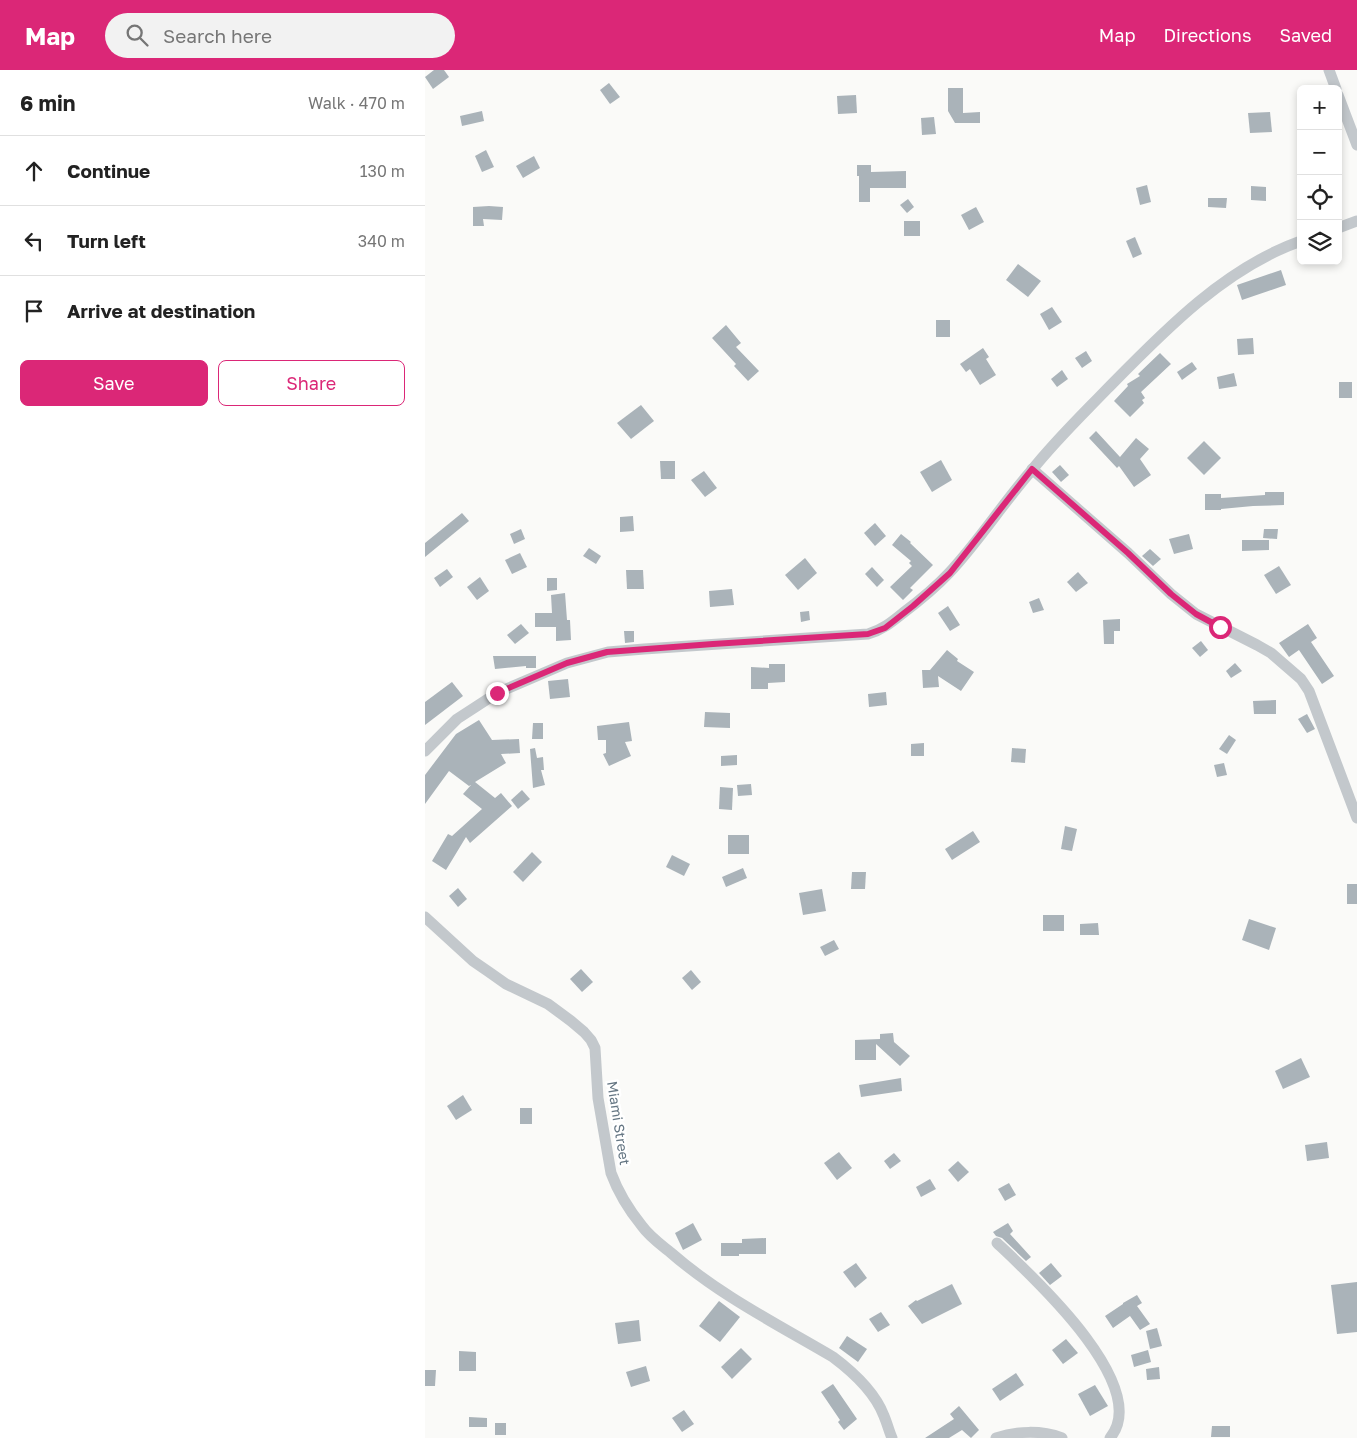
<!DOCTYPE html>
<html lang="en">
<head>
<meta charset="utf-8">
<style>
  :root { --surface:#fff; --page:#f2f2f2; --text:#222; --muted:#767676; --line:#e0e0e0; --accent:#db2777 }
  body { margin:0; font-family:"Golos Text",sans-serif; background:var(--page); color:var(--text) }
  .controls { position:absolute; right:15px; top:15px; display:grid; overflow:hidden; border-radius:8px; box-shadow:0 2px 8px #0003 }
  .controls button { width:45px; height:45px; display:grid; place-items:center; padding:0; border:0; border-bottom:1px solid var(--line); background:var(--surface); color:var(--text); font:25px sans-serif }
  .stop { position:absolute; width:15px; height:15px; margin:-11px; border:4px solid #db2777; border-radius:50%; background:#fff }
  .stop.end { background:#db2777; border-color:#fff; box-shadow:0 1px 5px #0008 }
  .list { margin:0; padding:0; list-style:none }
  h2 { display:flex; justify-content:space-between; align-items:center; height:65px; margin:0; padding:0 20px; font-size:21px }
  h2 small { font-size:16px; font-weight:400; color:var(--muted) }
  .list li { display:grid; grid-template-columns:32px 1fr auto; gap:15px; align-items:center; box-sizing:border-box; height:70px; padding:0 20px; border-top:1px solid var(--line) }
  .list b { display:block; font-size:19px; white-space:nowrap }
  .list em { font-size:16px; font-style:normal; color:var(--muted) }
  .actions { display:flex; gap:10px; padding:15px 20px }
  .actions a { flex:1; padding:11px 0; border:1px solid var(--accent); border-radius:8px; text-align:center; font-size:18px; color:var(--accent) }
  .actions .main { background:var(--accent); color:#fff }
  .icon { flex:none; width:28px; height:28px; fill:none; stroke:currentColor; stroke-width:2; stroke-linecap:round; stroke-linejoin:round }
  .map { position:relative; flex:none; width:932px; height:1368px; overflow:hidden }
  header { display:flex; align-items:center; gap:30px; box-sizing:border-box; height:70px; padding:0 25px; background:var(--accent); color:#fff }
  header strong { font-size:24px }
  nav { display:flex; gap:28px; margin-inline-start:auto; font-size:18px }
  .search { width:350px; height:45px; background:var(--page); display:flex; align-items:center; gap:12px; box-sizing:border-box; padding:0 18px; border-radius:28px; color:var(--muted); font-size:19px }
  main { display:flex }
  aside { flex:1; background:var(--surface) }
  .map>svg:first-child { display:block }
  .building { fill:#aab3b9 }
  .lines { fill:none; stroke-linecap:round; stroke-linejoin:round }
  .minor { stroke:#c3c8cc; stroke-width:11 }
  .route { stroke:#db2777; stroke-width:6 }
  .labels { text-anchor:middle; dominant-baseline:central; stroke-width:5; stroke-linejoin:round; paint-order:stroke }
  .street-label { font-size:14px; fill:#657683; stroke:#fff }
</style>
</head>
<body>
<header>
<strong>Map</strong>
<div class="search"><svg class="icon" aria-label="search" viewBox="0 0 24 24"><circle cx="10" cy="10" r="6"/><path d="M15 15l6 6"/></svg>Search here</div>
<nav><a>Map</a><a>Directions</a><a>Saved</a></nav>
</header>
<main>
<aside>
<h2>6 min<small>Walk · 470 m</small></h2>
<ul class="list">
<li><svg class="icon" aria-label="ahead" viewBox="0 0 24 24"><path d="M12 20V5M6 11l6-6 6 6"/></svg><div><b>Continue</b></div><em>130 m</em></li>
<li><svg class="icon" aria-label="left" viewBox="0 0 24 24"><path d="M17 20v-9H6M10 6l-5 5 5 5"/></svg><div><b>Turn left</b></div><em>340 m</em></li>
<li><svg class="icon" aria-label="arrive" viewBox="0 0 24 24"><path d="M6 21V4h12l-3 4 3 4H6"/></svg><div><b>Arrive at destination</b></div></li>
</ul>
<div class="actions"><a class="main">Save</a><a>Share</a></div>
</aside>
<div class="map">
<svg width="932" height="1368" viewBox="0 0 932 1368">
  <rect width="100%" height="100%" fill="#fafaf8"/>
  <g class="building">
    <polygon points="9,0 19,0 24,7 8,19 0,7"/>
    <polygon points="184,13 195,27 185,34 175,20"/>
    <polygon points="523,18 538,18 538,43 555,42 555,53 530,53 523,41"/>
    <polygon points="431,25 432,43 413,44 412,26"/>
    <polygon points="57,41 59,51 37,56 35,46"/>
    <polygon points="845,42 847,62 825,63 823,43"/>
    <polygon points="509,47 511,64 497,65 496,48"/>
    <polygon points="61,80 69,97 57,102 50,86"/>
    <polygon points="109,86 115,98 98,108 91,96"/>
    <polygon points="432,95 446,95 446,102 481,101 481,118 445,118 445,132 434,132 434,106 432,106"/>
    <polygon points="722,115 726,132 715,135 711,118"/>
    <polygon points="826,116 841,117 841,131 826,130"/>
    <polygon points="783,128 802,128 801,138 783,137"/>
    <polygon points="483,129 489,137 482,143 475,135"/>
    <polygon points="64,136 78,137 77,150 58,149 59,156 48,156 48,137"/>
    <polygon points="551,137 559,152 544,160 536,145"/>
    <rect x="479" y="151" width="16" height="15"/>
    <polygon points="710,167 717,184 708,188 701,171"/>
    <polygon points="593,194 616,211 603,227 581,210"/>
    <polygon points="856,200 861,215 817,230 812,215"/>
    <polygon points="627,237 637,252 624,260 615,244"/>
    <rect x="511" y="250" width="14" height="17"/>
    <polygon points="301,255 316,273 311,277 334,301 323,311 309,296 311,294 287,268"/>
    <polygon points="828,268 829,284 813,285 812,269"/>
    <polygon points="558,278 564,287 561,289 571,305 555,315 545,299 541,302 535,294"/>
    <polygon points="661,281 667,291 657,298 650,288"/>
    <polygon points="735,283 746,294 716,322 720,328 717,330 719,333 705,347 689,331 703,316 702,314 715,306 713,304"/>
    <polygon points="767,292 772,299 757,310 752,302"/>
    <polygon points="637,300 643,309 632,317 626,309"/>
    <polygon points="809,303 812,316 794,319 792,307"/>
    <rect x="914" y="312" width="13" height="16"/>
    <polygon points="216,335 229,351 206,369 192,353"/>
    <polygon points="671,361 695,387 711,368 724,379 715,389 726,405 709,417 694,396 692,398 664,368"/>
    <polygon points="779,371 796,388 779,405 762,388"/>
    <polygon points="516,390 527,410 507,422 495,402"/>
    <polygon points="235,391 250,391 250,409 236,409"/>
    <polygon points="635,395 644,405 636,412 627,402"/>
    <polygon points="279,401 292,418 280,427 266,410"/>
    <polygon points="840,422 859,422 859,435 828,436 796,439 796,440 780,440 780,424 796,424 796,428 840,425"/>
    <polygon points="37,443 44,451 0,487 0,473"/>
    <polygon points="208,446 209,461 195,462 195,447"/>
    <polygon points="450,453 461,466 450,476 439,463"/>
    <polygon points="96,459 100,469 89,474 85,464"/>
    <polygon points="839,459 853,459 852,469 838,468"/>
    <polygon points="476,464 486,472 485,473 508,495 485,518 488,520 478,530 465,517 487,496 484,493 486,491 467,475"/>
    <polygon points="764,464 768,479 749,484 744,469"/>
    <polygon points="817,470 844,470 844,480 817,481"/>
    <polygon points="164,478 176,486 171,494 158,486"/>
    <polygon points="725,479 736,489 728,496 717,486"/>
    <polygon points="95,483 102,497 87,504 80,490"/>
    <polygon points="380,488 392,503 373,520 360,505"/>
    <polygon points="854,496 866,515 851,524 839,505"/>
    <polygon points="447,497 459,510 452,517 440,504"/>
    <polygon points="22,499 28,507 15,517 9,508"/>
    <polygon points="201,500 218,500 219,519 202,519"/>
    <polygon points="653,502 663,513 651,522 642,512"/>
    <polygon points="55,507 64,521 52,530 42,517"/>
    <polygon points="122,508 132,508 132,520 122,521"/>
    <polygon points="307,519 309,535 285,537 284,521"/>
    <polygon points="140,523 142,550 145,550 146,570 131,571 131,557 110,557 110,543 127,543 126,525"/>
    <polygon points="614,528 619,540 608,543 604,532"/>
    <polygon points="523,536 535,555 525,561 513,543"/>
    <polygon points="384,541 385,550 376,552 375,542"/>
    <polygon points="695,549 695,561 689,561 689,574 679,574 678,550"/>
    <polygon points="96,554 104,563 90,574 82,565"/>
    <polygon points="883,554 892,568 886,572 909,606 897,614 874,580 864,587 854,573"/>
    <polygon points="199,561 209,561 209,572 200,573"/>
    <polygon points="776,571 783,580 775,587 767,578"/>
    <polygon points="522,580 533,589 532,591 549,602 536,621 513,606 514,617 498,618 497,600 505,600"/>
    <polygon points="68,586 111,586 111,598 101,598 101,596 70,599"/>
    <polygon points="810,593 817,601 806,608 801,601"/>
    <polygon points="344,594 360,594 360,612 343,613 343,619 326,619 326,597 344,598"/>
    <polygon points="143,609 145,627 125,629 123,611"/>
    <polygon points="27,612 38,626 0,655 0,632"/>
    <polygon points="461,622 462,635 444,637 443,624"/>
    <polygon points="851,630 851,644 829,644 828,631"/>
    <polygon points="280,642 305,643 305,658 279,657"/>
    <polygon points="882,644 890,659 882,663 873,649"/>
    <polygon points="54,650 67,670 94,669 95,683 76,684 81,693 50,712 70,728 76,723 87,736 45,773 41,767 21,800 7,791 23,764 27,766 57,739 38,724 46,715 44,716 24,701 0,734 0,705 31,664"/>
    <polygon points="204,652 207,671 200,672 206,686 184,696 178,684 181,683 181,670 173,670 172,656"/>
    <polygon points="108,653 118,653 118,669 107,669"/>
    <polygon points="804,665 811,670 802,684 794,679"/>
    <polygon points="499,673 499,686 486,686 486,674"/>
    <polygon points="110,678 112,688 118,687 119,700 116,700 120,715 108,718 105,679"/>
    <polygon points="587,678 601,679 600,693 586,692"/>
    <polygon points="312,685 312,695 296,696 296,686"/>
    <polygon points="799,693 802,705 792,707 789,695"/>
    <polygon points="326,714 327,725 313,726 312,715"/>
    <polygon points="295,717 308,718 307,740 294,739"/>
    <polygon points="97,720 105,729 93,739 86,730"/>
    <polygon points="640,756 652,759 647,781 636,779"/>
    <polygon points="548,761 555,772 527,790 520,779"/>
    <rect x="303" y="765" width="21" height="19"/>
    <polygon points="107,782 117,792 98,812 88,802"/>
    <polygon points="247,785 265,794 259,806 241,797"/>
    <polygon points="318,798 322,808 301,817 297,807"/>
    <polygon points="427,802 441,802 440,819 426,819"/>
    <rect x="922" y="814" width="10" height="20"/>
    <polygon points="33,818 42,829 33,837 24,826"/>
    <polygon points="397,819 401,841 378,845 374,823"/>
    <rect x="618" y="845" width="21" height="16"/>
    <polygon points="824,849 851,858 844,880 817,870"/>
    <polygon points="673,853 674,865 655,865 655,854"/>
    <polygon points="409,870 414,879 400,886 395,877"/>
    <polygon points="156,899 168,912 157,922 145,909"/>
    <polygon points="266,900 276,912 267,920 257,908"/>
    <polygon points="468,963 469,972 485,986 475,996 451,974 451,990 430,990 430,970 455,969 455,964"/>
    <polygon points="876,988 885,1007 858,1019 850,1001"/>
    <polygon points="476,1008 477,1021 436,1027 434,1015"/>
    <polygon points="38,1025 47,1040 31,1050 22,1036"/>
    <rect x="95" y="1038" width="12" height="16"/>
    <polygon points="902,1072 904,1088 882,1091 880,1075"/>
    <polygon points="414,1082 427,1098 412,1110 399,1093"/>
    <polygon points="469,1083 476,1091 465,1099 459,1091"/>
    <polygon points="533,1091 544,1102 533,1112 523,1100"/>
    <polygon points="505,1109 511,1119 496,1127 491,1117"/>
    <polygon points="584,1113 591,1125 580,1131 573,1119"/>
    <polygon points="268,1153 277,1170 258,1180 250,1163"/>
    <polygon points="583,1153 588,1161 585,1164 606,1187 601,1191 577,1168 571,1166 568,1162"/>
    <polygon points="341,1168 341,1184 314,1184 314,1186 296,1186 296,1173 317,1173 317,1169"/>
    <polygon points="431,1193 442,1208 430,1218 418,1202"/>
    <polygon points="626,1193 637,1206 625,1215 614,1203"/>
    <polygon points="932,1212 932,1262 912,1264 906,1215"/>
    <polygon points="527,1214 537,1234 497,1254 483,1236 491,1230 492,1231"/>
    <polygon points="712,1225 717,1233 712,1236 725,1254 715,1260 705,1246 688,1258 680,1246 698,1234 698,1233"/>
    <polygon points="294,1231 315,1247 295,1272 274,1256"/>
    <polygon points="456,1242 465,1255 453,1262 444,1249"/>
    <polygon points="214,1250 216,1271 193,1274 190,1253"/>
    <polygon points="732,1258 737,1276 725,1279 721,1261"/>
    <polygon points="422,1266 442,1279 433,1292 414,1278"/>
    <polygon points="641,1269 653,1283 638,1294 627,1280"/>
    <polygon points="316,1278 327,1289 307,1309 296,1297"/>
    <polygon points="723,1280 726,1292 709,1297 706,1285"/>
    <polygon points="34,1281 51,1282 51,1301 34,1301"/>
    <polygon points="221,1296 225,1311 206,1317 201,1302"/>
    <polygon points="734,1297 735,1309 722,1310 721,1299"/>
    <polygon points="0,1300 11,1300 10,1316 0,1316"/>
    <polygon points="591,1303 599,1315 575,1331 567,1319"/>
    <polygon points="408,1314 432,1349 419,1360 413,1352 415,1350 396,1322"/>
    <polygon points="670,1315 683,1336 665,1346 653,1324"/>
    <polygon points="534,1336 554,1360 546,1368 537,1360 524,1368 500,1368 529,1349 525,1344"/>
    <polygon points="259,1340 269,1354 257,1362 247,1348"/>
    <polygon points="44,1347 62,1348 62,1357 44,1357"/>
    <rect x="70" y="1353" width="11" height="12"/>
    <polygon points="787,1356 805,1356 805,1367 786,1367"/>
  </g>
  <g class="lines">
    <g class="minor">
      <polyline points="904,0 911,19"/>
      <polyline points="913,25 932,75"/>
      <polyline points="913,158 932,151"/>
      <polyline points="607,399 703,483 746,524 771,544 832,575 846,583 876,609 884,621 932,748"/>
      <path d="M0,681L32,649L72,623L142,593L183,582L219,579L443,564C457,560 467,552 478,543C494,531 510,518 524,503C554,471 578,433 607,400C630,371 656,346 682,319C737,263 799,198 876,171"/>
      <path d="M0,847L48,891L64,902L81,914L123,934L146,951L159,962L166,970L170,978L173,1028L186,1103C193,1122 204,1140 217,1156C224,1166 235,1174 245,1182C294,1225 352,1254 408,1287C428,1302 450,1322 459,1346C462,1353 464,1361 467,1368"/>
      <path d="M572,1173C607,1206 728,1316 685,1368"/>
      <path d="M571,1368C592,1361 616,1360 637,1368"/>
    </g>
  </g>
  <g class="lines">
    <polyline class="route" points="72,623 142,593 182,582 288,574 443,564 460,558 488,536 525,503 607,399 703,483 746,524 771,544 795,557"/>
  </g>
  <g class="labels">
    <g class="street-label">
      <text transform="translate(194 1053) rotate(81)">Miami Street</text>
    </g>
  </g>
</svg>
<div class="controls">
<button>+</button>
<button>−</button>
<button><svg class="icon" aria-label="locate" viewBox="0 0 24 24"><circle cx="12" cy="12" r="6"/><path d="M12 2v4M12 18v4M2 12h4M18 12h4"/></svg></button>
<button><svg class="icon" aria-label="layers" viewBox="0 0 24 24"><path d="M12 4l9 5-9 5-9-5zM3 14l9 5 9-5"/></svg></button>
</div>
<div class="stop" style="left:795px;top:557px"></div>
<div class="stop end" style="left:72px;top:623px"></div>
</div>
</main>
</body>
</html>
